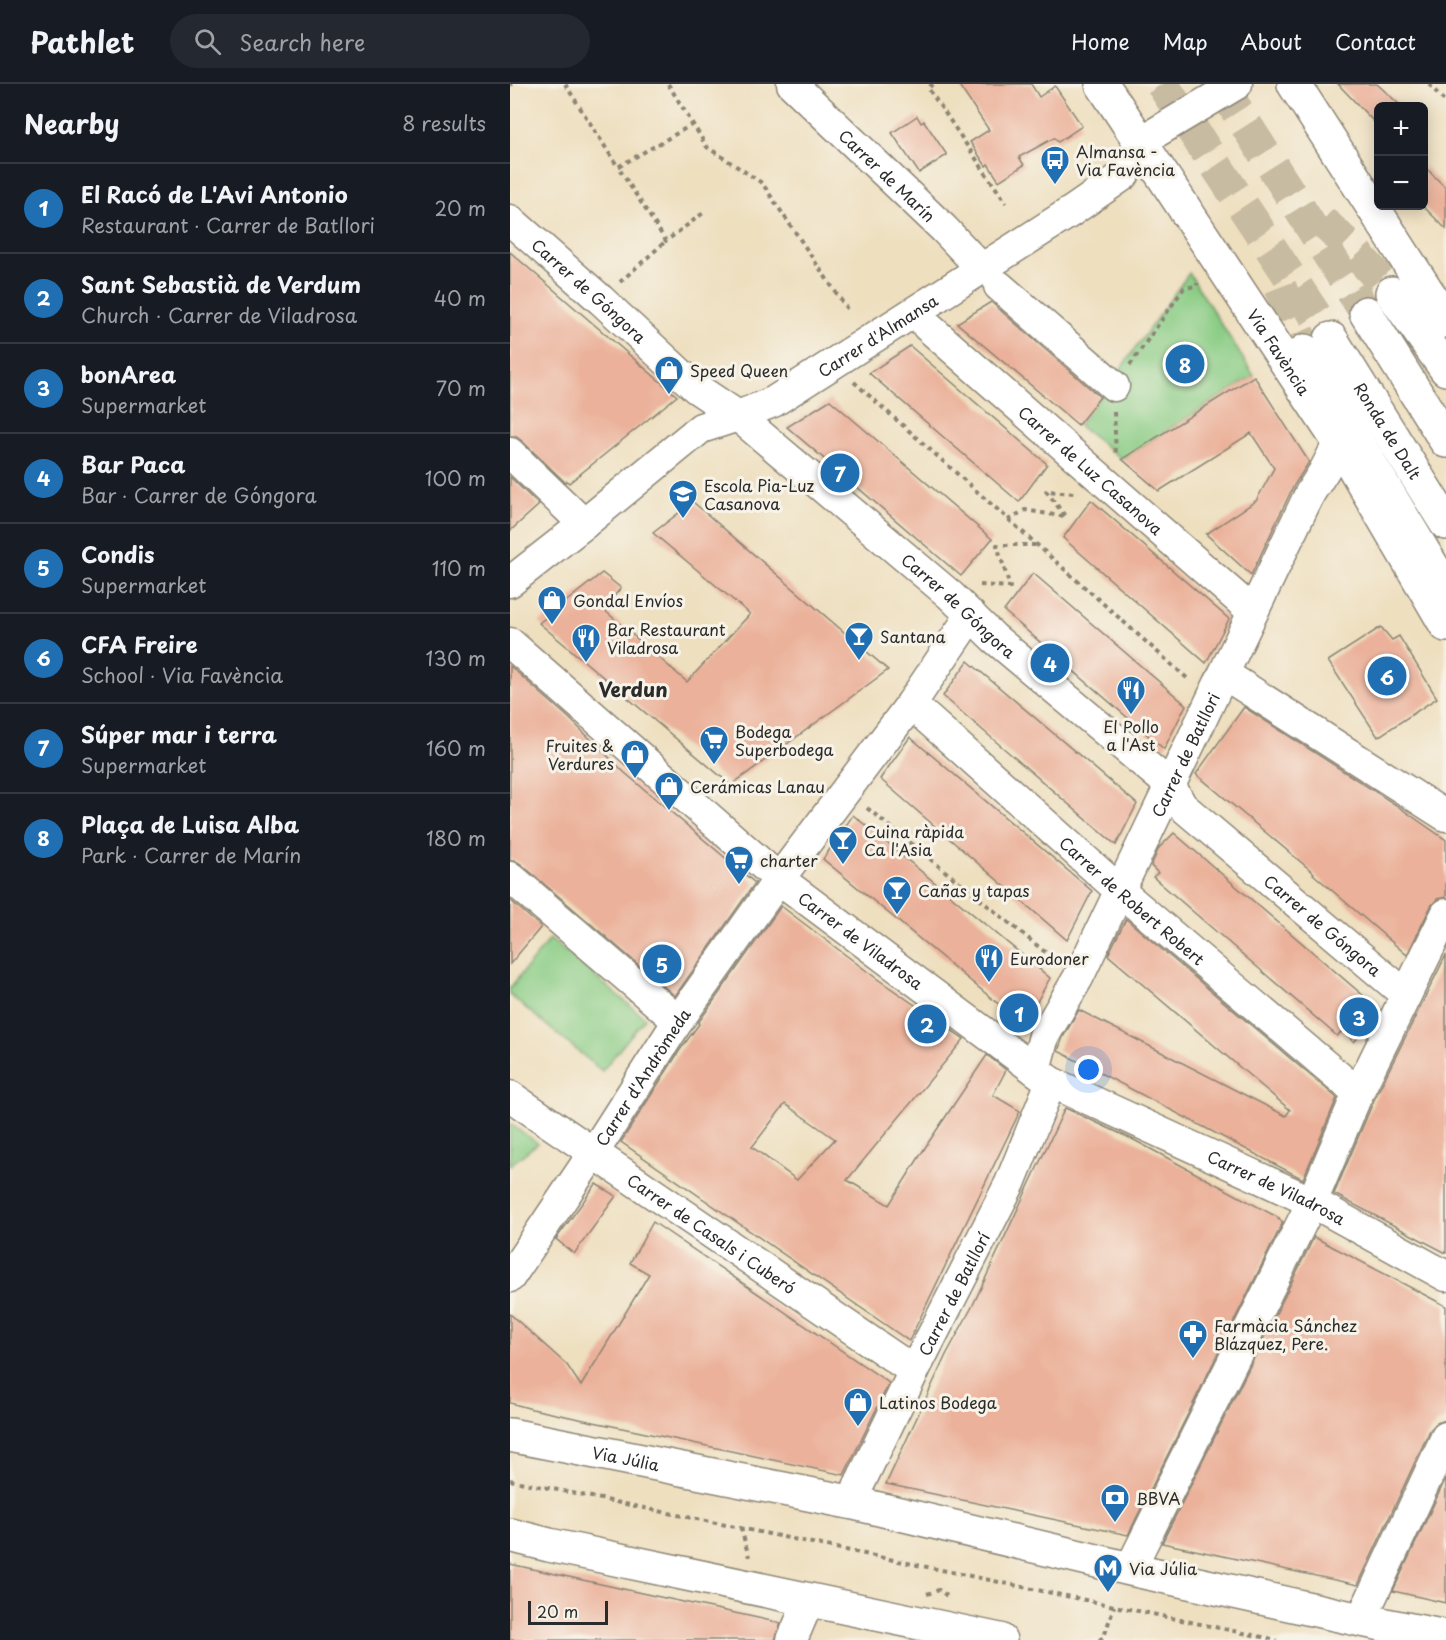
<!DOCTYPE html>
<html lang="en">
<head>
<meta charset="utf-8">
<style>
  :root { --surface:#171b24; --page:#242831; --text:#f1f3f6; --muted:#9ea1a6; --line:#363941; --accent:#1f6fb2 }
  body { margin:0; font-family:"Playpen Sans",sans-serif; background:var(--page); color:var(--text) }
  .controls { position:absolute; right:18px; top:18px; display:grid; overflow:hidden; border-radius:9px; box-shadow:0 3px 15px #0003 }
  .controls button { width:54px; height:54px; display:grid; place-items:center; padding:0; border:0; border-bottom:2px solid var(--line); background:var(--surface); color:var(--text); font:30px sans-serif }
  .scale { position:absolute; left:18px; bottom:15px; width:80px; box-sizing:border-box; padding-left:6px; border:3px solid #2b2b2b; border-top:0; font-size:16px; line-height:21px; white-space:nowrap; color:#2b2b2b; -webkit-text-stroke:4px #f7f3e8; paint-order:stroke }
  .you { position:absolute; left:579px; top:986px; width:21px; height:21px; margin:-15px; border:4px solid #fff; border-radius:50%; background:#1a73e8; box-shadow:0 0 0 9px #1a73e833 }
  .badge { display:grid; place-items:center; width:39px; height:39px; border-radius:50%; background:var(--accent); color:#fff; font-size:20px; font-weight:700 }
  .pin { position:absolute; translate:-50% -50%; border:3px solid #fff; box-shadow:0 2px 6px #0006 }
  .list { margin:0; padding:0; list-style:none }
  h2 { display:flex; justify-content:space-between; align-items:center; height:78px; margin:0; padding:0 24px; font-size:26px }
  h2 small { font-size:20px; font-weight:400; color:var(--muted) }
  .list li { display:grid; grid-template-columns:39px 1fr auto; gap:18px; align-items:center; box-sizing:border-box; height:90px; padding:0 24px; border-top:2px solid var(--line) }
  .list b { display:block; font-size:22px; white-space:nowrap }
  .list p { margin:0; font-size:20px; white-space:nowrap; color:var(--muted) }
  .list em { font-size:20px; font-style:normal; color:var(--muted) }
  .icon { flex:none; width:33px; height:33px; fill:none; stroke:currentColor; stroke-width:2; stroke-linecap:round; stroke-linejoin:round }
  .map { position:relative; flex:none; width:936px; height:1556px; overflow:hidden }
  header { display:flex; align-items:center; gap:36px; box-sizing:border-box; height:84px; padding:0 30px; background:var(--surface); border-bottom:2px solid var(--line) }
  header strong { font-size:28px }
  nav { display:flex; gap:33px; margin-inline-start:auto; font-size:21px }
  .search { width:420px; height:54px; background:var(--page); display:flex; align-items:center; gap:15px; box-sizing:border-box; padding:0 21px; border-radius:33px; color:var(--muted); font-size:22px }
  main { display:flex }
  aside { flex:1; background:var(--surface) }
  .map>svg:first-child { display:block }
  .green { fill:#89cc84; stroke:#5a7c58; stroke-width:1.5 }
  .building { fill:#ebb19a; fill-rule:evenodd }
  .lines { fill:none; stroke-linecap:round; stroke-linejoin:round }
  .highway-tunnel { stroke:#c7bba1; stroke-width:33; stroke-dasharray:33 16; stroke-linecap:butt }
  .street-casing { stroke:#8c8575; stroke-width:33 }
  .secondary-casing { stroke:#8c8575; stroke-width:36 }
  .highway-casing { stroke:#8c8575; stroke-width:36 }
  .path { stroke:#8c8575; stroke-width:4; stroke-dasharray:4.5 4.5; stroke-linecap:butt }
  .street { stroke:#fff; stroke-width:30 }
  .secondary { stroke:#fff; stroke-width:33 }
  .highway { stroke:#fff; stroke-width:33 }
  .labels { text-anchor:middle; dominant-baseline:central; stroke-width:6; stroke-linejoin:round; paint-order:stroke }
  .poi-label { font-size:16px; fill:#2b2b2b; stroke:#f7f3e8; text-anchor:start }
  .street-label { font-size:16px; fill:#2b2b2b; stroke:#f7f3e8 }
  .quarter-label { font-size:20px; font-weight:bold; fill:#2b2b2b; stroke:#f7f3e8 }
</style>
</head>
<body>
<header>
<strong>Pathlet</strong>
<div class="search"><svg class="icon" aria-label="search" viewBox="0 0 24 24"><circle cx="10" cy="10" r="6"/><path d="M15 15l6 6"/></svg>Search here</div>
<nav><a>Home</a><a>Map</a><a>About</a><a>Contact</a></nav>
</header>
<main>
<aside>
<h2>Nearby<small>8 results</small></h2>
<ul class="list">
<li><span class="badge">1</span><div><b>El Racó de L'Avi Antonio</b><p>Restaurant · Carrer de Batllori</p></div><em>20 m</em></li>
<li><span class="badge">2</span><div><b>Sant Sebastià de Verdum</b><p>Church · Carrer de Viladrosa</p></div><em>40 m</em></li>
<li><span class="badge">3</span><div><b>bonArea</b><p>Supermarket</p></div><em>70 m</em></li>
<li><span class="badge">4</span><div><b>Bar Paca</b><p>Bar · Carrer de Góngora</p></div><em>100 m</em></li>
<li><span class="badge">5</span><div><b>Condis</b><p>Supermarket</p></div><em>110 m</em></li>
<li><span class="badge">6</span><div><b>CFA Freire</b><p>School · Via Favència</p></div><em>130 m</em></li>
<li><span class="badge">7</span><div><b>Súper mar i terra</b><p>Supermarket</p></div><em>160 m</em></li>
<li><span class="badge">8</span><div><b>Plaça de Luisa Alba</b><p>Park · Carrer de Marín</p></div><em>180 m</em></li>
</ul>
</aside>
<div class="map">
<svg width="936" height="1556" viewBox="0 0 936 1556">
  <rect width="100%" height="100%" fill="#f7f3e8"/>
  <filter id="ink" filterUnits="userSpaceOnUse"><feTurbulence type="fractalNoise" baseFrequency=".0167" numOctaves="2"/><feDisplacementMap in="SourceGraphic" scale="12" xChannelSelector="R" yChannelSelector="G"/><feConvolveMatrix kernelMatrix="1 2 1 2 8 2 1 2 1" color-interpolation-filters="sRGB"/></filter>
  <filter id="wash" filterUnits="userSpaceOnUse"><feTurbulence type="fractalNoise" baseFrequency=".008" numOctaves="4" result="noise"/><feDisplacementMap in="SourceGraphic" scale="24" xChannelSelector="R" yChannelSelector="G"/><feGaussianBlur stdDeviation="1.35" result="paint"/><feColorMatrix in="noise" values="0 0 0 0 0 0 0 0 0 0 0 0 0 0 0 0 0 1.4 0 .05"/><feComposite in="paint" operator="in"/></filter>
  <g filter="url(#wash)">
    <rect width="100%" height="100%" fill="#eedfbf"/>
    <g class="green">
      <polygon points="679,189 744,292 612,375 568,341 597,304"/>
      <polygon points="40,855 135,934 92,987 0,911 0,904"/>
      <polygon points="0,1040 28,1059 0,1081"/>
    </g>
    <g id="blocks">
      <g class="building">
        <polygon points="448,0 521,0 529,13 545,2 572,42 548,58 544,54 509,73 514,81 489,97 478,80 476,82 460,58 479,46"/>
        <polygon points="828,0 867,0 891,22 868,22 868,42"/>
        <polygon points="407,32 411,39 414,37 437,71 409,89 382,49"/>
        <polygon points="914,82 936,104 936,145 914,123"/>
        <polygon points="0,168 167,312 59,399 57,397 55,398 12,357 5,352 0,352"/>
        <polygon points="481,218 590,313 568,341 447,239"/>
        <polygon points="400,262 537,380 509,418 359,289"/>
        <polygon points="744,292 799,378 784,401 741,491 696,450 746,417 764,384 741,349 649,407 612,375"/>
        <polygon points="320,316 482,455 451,492 277,343"/>
        <polygon points="0,393 29,421 0,447"/>
        <polygon points="581,416 719,535 696,579 553,454"/>
        <polygon points="183,418 378,586 221,701 29,539 92,489 111,504 93,525 177,598 240,530 143,449"/>
        <polygon points="523,489 676,621 654,665 494,527"/>
        <polygon points="871,543 882,556 889,552 927,614 868,653 818,577"/>
        <polygon points="458,577 627,720 606,761 433,612"/>
        <polygon points="0,582 59,634 115,689 245,799 165,912 11,780 4,776 0,776"/>
        <polygon points="734,623 886,721 936,756 936,813 927,815 921,822 897,871 803,790 804,789 686,690"/>
        <polygon points="400,653 582,807 557,856 370,695"/>
        <polygon points="343,731 540,894 514,941 313,775"/>
        <polygon points="664,749 870,926 867,932 844,958 833,946 827,952 643,793 648,789 641,782 649,764"/>
        <polygon points="0,816 31,843 0,880"/>
        <path d="M271,822L366,894L454,955L337,1096L379,1121L418,1059L477,971L496,986L483,1011L510,1027L399,1257L111,1058L170,966L189,940L188,939ZM275,1020L325,1055L287,1096L242,1063Z"/>
        <polygon points="616,835 827,1014 793,1095 548,967 553,953 569,926 776,1032 780,1026 598,871"/>
        <polygon points="936,871 936,1169 824,1110 864,1016"/>
        <polygon points="555,1024 624,1056 769,1134 768,1135 773,1138 618,1451 376,1400 436,1271 462,1223"/>
        <polygon points="86,1100 106,1112 64,1170 46,1155"/>
        <polygon points="143,1138 379,1299 334,1391 22,1325 0,1319 0,1230 57,1281 71,1302 139,1190 120,1179"/>
        <polygon points="804,1153 936,1222 936,1336 927,1339 920,1346 848,1501 652,1459"/>
        <polygon points="936,1394 936,1519 883,1507"/>
        <polygon points="0,1480 136,1510 271,1539 265,1556 0,1556"/>
      </g>
    </g>
  </g>
  <g filter="url(#ink)">
    <use href="#blocks" fill-opacity="0" stroke="#8c8575" stroke-width="1.5"/>
    <g class="lines">
      <g class="highway-tunnel">
        <polyline points="652,0 821,255"/>
        <polyline points="710,0 856,229"/>
        <polyline points="812,137 846,169 882,209"/>
        <polyline points="770,203 795,267"/>
      </g>
      <g class="street-casing">
        <g id="street">
          <path id="s1" d="M282,0L434,145L471,184"/>
          <path id="s2" d="M0,136L91,216L186,304L228,332L440,511L484,554L660,701L672,722L896,911"/>
          <polyline points="489,202 604,302"/>
          <path id="s3" d="M417,242L743,528"/>
          <polyline points="0,369 74,440"/>
          <path id="s4" d="M0,498L74,440L191,344L228,332L263,318L562,127L614,91L630,58L727,0"/>
          <path id="s5" d="M0,559L269,795L541,998L802,1118L936,1192"/>
          <polyline points="714,590 936,732"/>
          <path id="s6" d="M401,620L618,814L848,1009"/>
          <polyline points="0,793 168,937"/>
          <path id="s7" d="M525,986L534,952L568,894L800,409L814,387L829,358"/>
          <path id="s8" d="M0,1012L404,1287"/>
          <path id="s9" d="M0,1193L84,1068L168,937L269,795L401,620L461,531"/>
          <path id="s10" d="M344,1419L348,1403L404,1287L500,1099L541,998"/>
          <polyline points="620,1485 802,1118 848,1009 936,830"/>
          <polyline points="851,1536 936,1353"/>
          <polyline points="282,1556 299,1516"/>
        </g>
      </g>
      <g class="secondary-casing">
        <g id="secondary">
          <path id="s11" d="M592,0L829,358L936,541"/>
          <polyline points="784,0 936,237"/>
          <path id="s12" d="M0,1351L344,1419L620,1485L851,1536L936,1553"/>
          <polyline points="0,1451 39,1461 490,1556"/>
        </g>
      </g>
      <g class="highway-casing">
        <g id="highway">
          <polyline points="882,209 936,285"/>
          <polyline points="856,229 936,357"/>
          <path id="s13" d="M821,255L936,439"/>
          <polyline points="795,267 821,315 936,505"/>
        </g>
      </g>
      <g class="path">
        <polyline points="55,0 108,83"/>
        <polyline points="158,0 197,63 252,99 337,225"/>
        <polyline points="423,0 418,4 496,119"/>
        <polyline points="919,0 936,19"/>
        <polyline points="0,1 2,0"/>
        <polyline points="183,40 108,83 156,157 196,127"/>
        <polyline points="110,198 156,157"/>
        <polyline points="620,281 674,204 687,202 687,199"/>
        <polyline points="344,298 679,596"/>
        <polyline points="604,328 606,371"/>
        <polyline points="498,436 515,426 556,433 536,407 565,409"/>
        <polyline points="470,501 500,503 487,461 526,461"/>
        <polyline points="357,724 545,876"/>
        <polyline points="0,1396 767,1556"/>
        <polyline points="231,1444 239,1473"/>
        <polyline points="417,1510 429,1506 440,1514"/>
        <polyline points="589,1556 594,1553 604,1522"/>
      </g>
      <use href="#street" class="street"/>
      <use href="#secondary" class="secondary"/>
      <use href="#highway" class="highway"/>
    </g>
  </g>
  <defs>
    <g id="bus-pin" transform="scale(1.5)"><path d="M0 17L-7.5 6A9.5 9.5 0 1 1 7.5 6Z" fill="#1f6fb2" stroke="#f7f3e8"/><path d="M-5-6H5V4H4V6H2V4H-2V6H-4V4H-5ZM-3.5-4V0h7V-4ZM-3.5 1.2v1.5H-2V1.2ZM2 1.2v1.5H3.5V1.2Z" fill="#fff"/></g>
    <g id="shop-pin" transform="scale(1.5)"><path d="M0 17L-7.5 6A9.5 9.5 0 1 1 7.5 6Z" fill="#1f6fb2" stroke="#f7f3e8"/><path d="M-5-2.5h2.3a2.7 3.5 0 0 1 5.4 0H5L5.5 6h-11ZM-1.5-2.5h3a1.5 2.3 0 0 0-3 0Z" fill="#fff"/></g>
    <g id="school-pin" transform="scale(1.5)"><path d="M0 17L-7.5 6A9.5 9.5 0 1 1 7.5 6Z" fill="#1f6fb2" stroke="#f7f3e8"/><path d="M0-5L7-2L0 1L-7-2ZM-4 1L0 2.5L4 1V4Q0 6-4 4Z" fill="#fff"/></g>
    <g id="bar-pin" transform="scale(1.5)"><path d="M0 17L-7.5 6A9.5 9.5 0 1 1 7.5 6Z" fill="#1f6fb2" stroke="#f7f3e8"/><path d="M-6-5H6L.8 .8V4.5H3.5V6h-7V4.5H-.8V.8Z" fill="#fff"/></g>
    <g id="restaurant-pin" transform="scale(1.5)"><path d="M0 17L-7.5 6A9.5 9.5 0 1 1 7.5 6Z" fill="#1f6fb2" stroke="#f7f3e8"/><path d="M-5-6h1v4h1v-4h1v4h1v-4h1v5L-1.5 .5V6h-2V.5L-5-1ZM5-6V6H3V1.5H1.5Q1.5-4 5-6Z" fill="#fff"/></g>
    <g id="supermarket-pin" transform="scale(1.5)"><path d="M0 17L-7.5 6A9.5 9.5 0 1 1 7.5 6Z" fill="#1f6fb2" stroke="#f7f3e8"/><path d="M-6-5.5h2.5l.6 2H6L4.5 2H-2.5L-4.4-4H-6ZM-1.5 3.2a1.3 1.3 0 1 0 .1 0ZM3 3.2a1.3 1.3 0 1 0 .1 0Z" fill="#fff"/></g>
    <g id="pharmacy-pin" transform="scale(1.5)"><path d="M0 17L-7.5 6A9.5 9.5 0 1 1 7.5 6Z" fill="#1f6fb2" stroke="#f7f3e8"/><path d="M-2-6h4v4h4v4h-4v4h-4v-4h-4v-4h4Z" fill="#fff"/></g>
    <g id="bank-pin" transform="scale(1.5)"><path d="M0 17L-7.5 6A9.5 9.5 0 1 1 7.5 6Z" fill="#1f6fb2" stroke="#f7f3e8"/><path d="M-6-4H6V4H-6ZM0-2.3a2.3 2.3 0 1 0 0 4.6a2.3 2.3 0 1 0 0-4.6Z" fill="#fff"/></g>
    <g id="metro-pin" transform="scale(1.5)"><path d="M0 17L-7.5 6A9.5 9.5 0 1 1 7.5 6Z" fill="#1f6fb2" stroke="#f7f3e8"/><path d="M-5.5 5V-5H-3L0 0L3-5H5.5V5H3V-.5L0 4L-3-.5V5Z" fill="#fff"/></g>
  </defs>
  <g fill-rule="evenodd">
    <use href="#bus-pin" x="545" y="76"/>
    <use href="#shop-pin" x="159" y="286"/>
    <use href="#school-pin" x="173" y="410"/>
    <use href="#shop-pin" x="42" y="516"/>
    <use href="#bar-pin" x="349" y="552"/>
    <use href="#restaurant-pin" x="76" y="554"/>
    <use href="#restaurant-pin" x="621" y="606"/>
    <use href="#supermarket-pin" x="204" y="656"/>
    <use href="#shop-pin" x="125" y="670"/>
    <use href="#shop-pin" x="159" y="702"/>
    <use href="#bar-pin" x="333" y="756"/>
    <use href="#supermarket-pin" x="229" y="776"/>
    <use href="#bar-pin" x="387" y="806"/>
    <use href="#restaurant-pin" x="479" y="874"/>
    <use href="#pharmacy-pin" x="683" y="1250"/>
    <use href="#shop-pin" x="348" y="1318"/>
    <use href="#bank-pin" x="605" y="1414"/>
    <use href="#metro-pin" x="598" y="1484"/>
  </g>
  <g class="labels">
    <g class="poi-label">
      <text x="566" y="67">Almansa -<tspan x="566" dy="18">Via Favència</tspan></text>
      <text x="180" y="286">Speed Queen</text>
      <text x="194" y="401">Escola Pia-Luz<tspan x="194" dy="18">Casanova</tspan></text>
      <text x="63" y="516">Gondal Envíos</text>
      <text x="97" y="545">Bar Restaurant<tspan x="97" dy="18">Viladrosa</tspan></text>
      <text x="370" y="552">Santana</text>
      <text x="621" y="642" text-anchor="middle">El Pollo<tspan x="621" dy="18">a l'Ast</tspan></text>
      <text x="225" y="647">Bodega<tspan x="225" dy="18">Superbodega</tspan></text>
      <text x="104" y="661" text-anchor="end">Fruites &amp;<tspan x="104" dy="18">Verdures</tspan></text>
      <text x="180" y="702">Cerámicas Lanau</text>
      <text x="354" y="747">Cuina ràpida<tspan x="354" dy="18">Ca l'Asia</tspan></text>
      <text x="250" y="776">charter</text>
      <text x="408" y="806">Cañas y tapas</text>
      <text x="500" y="874">Eurodoner</text>
      <text x="704" y="1241">Farmàcia Sánchez<tspan x="704" dy="18">Blázquez, Pere.</tspan></text>
      <text x="369" y="1318">Latinos Bodega</text>
      <text x="626" y="1414">BBVA</text>
      <text x="619" y="1484">Via Júlia</text>
    </g>
    <g class="street-label">
      <text stroke="none"><textPath href="#s1" startOffset="132">Carrer de Marín</textPath></text>
      <text stroke="none"><textPath href="#s2" startOffset="106">Carrer de Góngora</textPath></text>
      <text stroke="none"><textPath href="#s4" startOffset="446">Carrer d'Almansa</textPath></text>
      <text stroke="none"><textPath href="#s11" startOffset="321">Via Favència</textPath></text>
      <text stroke="none"><textPath href="#s13" startOffset="108">Ronda de Dalt</textPath></text>
      <text stroke="none"><textPath href="#s3" startOffset="218">Carrer de Luz Casanova</textPath></text>
      <text stroke="none"><textPath href="#s2" startOffset="592">Carrer de Góngora</textPath></text>
      <text stroke="none"><textPath href="#s7" startOffset="350">Carrer de Batllori</textPath></text>
      <text stroke="none"><textPath href="#s6" startOffset="296">Carrer de Robert Robert</textPath></text>
      <text stroke="none"><textPath href="#s2" startOffset="1078">Carrer de Góngora</textPath></text>
      <text stroke="none"><textPath href="#s5" startOffset="460">Carrer de Viladrosa</textPath></text>
      <text stroke="none"><textPath href="#s9" startOffset="240">Carrer d'Andròmeda</textPath></text>
      <text stroke="none"><textPath href="#s5" startOffset="946">Carrer de Viladrosa</textPath></text>
      <text stroke="none"><textPath href="#s8" startOffset="244">Carrer de Casals i Cuberó</textPath></text>
      <text stroke="none"><textPath href="#s10" startOffset="232">Carrer de Batllorí</textPath></text>
      <text stroke="none"><textPath href="#s12" startOffset="118">Via Júlia</textPath></text>
    </g>
    <g class="quarter-label">
      <text x="123" y="605">Verdun</text>
    </g>
  </g>
</svg>
<div class="controls">
<button>+</button>
<button>−</button>
</div>
<div class="scale">20 m</div>
<div class="you"></div>
<div class="pin badge" style="left:509px;top:929px">1</div>
<div class="pin badge" style="left:417px;top:940px">2</div>
<div class="pin badge" style="left:849px;top:933px">3</div>
<div class="pin badge" style="left:540px;top:579px">4</div>
<div class="pin badge" style="left:152px;top:880px">5</div>
<div class="pin badge" style="left:877px;top:592px">6</div>
<div class="pin badge" style="left:330px;top:389px">7</div>
<div class="pin badge" style="left:675px;top:280px">8</div>
</div>
</main>
</body>
</html>
